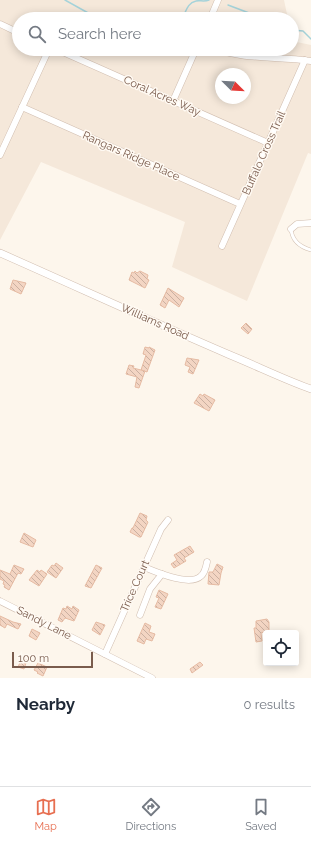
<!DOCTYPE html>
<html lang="en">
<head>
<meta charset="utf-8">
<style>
  :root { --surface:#fff; --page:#f2f2f3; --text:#1f2937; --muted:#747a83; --line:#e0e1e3; --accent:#e76f51 }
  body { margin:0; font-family:Raleway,sans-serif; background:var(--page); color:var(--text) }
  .controls { position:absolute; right:12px; bottom:12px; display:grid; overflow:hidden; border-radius:4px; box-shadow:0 2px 10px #0003 }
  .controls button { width:36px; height:36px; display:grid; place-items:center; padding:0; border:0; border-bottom:1px solid var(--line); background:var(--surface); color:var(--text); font:20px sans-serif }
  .compass { position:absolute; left:215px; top:68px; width:36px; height:36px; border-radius:50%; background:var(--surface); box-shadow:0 2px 10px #0003; rotate:114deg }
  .scale { position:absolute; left:12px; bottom:10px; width:81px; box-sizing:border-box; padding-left:4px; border:2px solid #7a5c4d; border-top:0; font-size:11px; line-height:14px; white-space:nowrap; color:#7a5c4d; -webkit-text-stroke:3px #fffaf3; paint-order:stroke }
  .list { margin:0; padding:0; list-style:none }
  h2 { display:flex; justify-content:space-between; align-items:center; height:52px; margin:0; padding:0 16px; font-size:17px }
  h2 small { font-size:13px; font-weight:400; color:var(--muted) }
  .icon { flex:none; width:22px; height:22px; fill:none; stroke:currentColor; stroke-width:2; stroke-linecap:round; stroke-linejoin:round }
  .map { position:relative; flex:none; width:311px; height:678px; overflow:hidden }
  .search { position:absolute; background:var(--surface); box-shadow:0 2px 10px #0003; left:12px; right:12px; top:12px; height:44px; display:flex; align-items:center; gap:10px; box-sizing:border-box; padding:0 14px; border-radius:22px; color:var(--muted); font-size:15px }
  .sheet { height:108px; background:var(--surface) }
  nav { display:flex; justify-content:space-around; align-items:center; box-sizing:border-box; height:56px; border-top:1px solid var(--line); background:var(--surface); font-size:11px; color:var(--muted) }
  nav a { display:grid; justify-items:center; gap:2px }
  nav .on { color:var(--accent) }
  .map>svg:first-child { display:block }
  .residential { fill:#f5e8da; fill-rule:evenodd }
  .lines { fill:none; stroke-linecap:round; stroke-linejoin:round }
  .stream { stroke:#a5d3da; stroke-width:1.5 }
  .building { fill:url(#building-back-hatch); stroke:#e6bba3 }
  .service-casing { stroke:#d1beb0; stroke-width:4 }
  .minor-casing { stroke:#d1beb0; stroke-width:7 }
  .tertiary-casing { stroke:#d1beb0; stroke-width:8 }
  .service { stroke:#fff; stroke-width:3 }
  .minor { stroke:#fff; stroke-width:6 }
  .tertiary { stroke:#fff; stroke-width:7 }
  .labels { text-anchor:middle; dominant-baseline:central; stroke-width:3; stroke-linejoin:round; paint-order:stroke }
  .street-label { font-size:11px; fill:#7a5c4d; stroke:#fffaf3 }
</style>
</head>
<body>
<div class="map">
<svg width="311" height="678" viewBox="0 0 311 678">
  <defs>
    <pattern id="building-back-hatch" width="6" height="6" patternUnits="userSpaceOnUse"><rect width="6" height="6" fill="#f3d5c3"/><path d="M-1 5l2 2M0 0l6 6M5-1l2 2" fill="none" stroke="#cab0a1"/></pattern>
  </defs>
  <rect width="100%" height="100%" fill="#fdf6ec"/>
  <path class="residential" d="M0,0H284L288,19H19V49H292V41L311,45V154L308,153L247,301L172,267L185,222L41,162L0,240ZM221,74H245V98H221Z"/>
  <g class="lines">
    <g class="stream">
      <polyline points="65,0 90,14 93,19"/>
      <polyline points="228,5 265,19"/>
      <path d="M182,19C186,12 187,3 196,1C200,0 204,2 209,0"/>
      <polyline points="292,30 303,31 311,39"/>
    </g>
  </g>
  <g class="building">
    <polygon points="135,271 137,273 140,271 148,275 147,279 149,280 145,288 129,280 132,272 134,273"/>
    <polygon points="13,280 26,283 21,294 10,289"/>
    <polygon points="168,288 184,298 179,307 169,300 165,308 160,305"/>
    <polygon points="246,323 252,329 248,334 241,328"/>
    <polygon points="145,347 149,348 149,347 155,350 147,372 141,370 146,355 143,354"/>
    <polygon points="187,358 199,360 193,374 188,372 190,367 185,365"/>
    <polygon points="129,365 134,366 133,368 145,371 139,388 135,387 137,377 126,374"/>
    <polygon points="200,394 203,396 204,394 215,400 209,411 194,403"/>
    <polygon points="140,513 147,516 146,520 148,522 141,537 139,537 130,532 132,528 133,528"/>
    <polygon points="24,533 36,540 33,547 20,542"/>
    <polygon points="190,546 194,552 184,558 186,561 174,568 171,564 177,560 174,555"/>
    <polygon points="56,563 63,568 56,578 47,572 52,565 54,566"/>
    <polygon points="217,564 223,567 221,573 219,585 208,584 209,572 213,572"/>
    <polygon points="14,565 24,569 21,574 18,573 9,590 4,587 5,585 3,584 4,581 0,579 0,570 10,574"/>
    <polygon points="96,565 102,568 91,588 85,586"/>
    <polygon points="37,570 40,572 41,570 47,574 39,586 29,580"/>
    <polygon points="159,590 168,594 161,609 155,607 159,598 156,597"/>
    <polygon points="67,606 72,609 73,606 79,610 74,621 65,618 62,622 58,620 63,608 66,609"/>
    <polygon points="0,616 13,622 21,624 18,629 7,624 5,628 0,625"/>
    <polygon points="267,619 269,622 269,630 261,633 262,641 256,642 254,628 256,628 256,621"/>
    <polygon points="96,622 105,625 100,635 92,630"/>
    <polygon points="145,623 151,626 149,632 155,634 152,641 146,639 144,644 137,641"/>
    <polygon points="32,629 40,633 36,640 29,636"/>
    <polygon points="22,658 27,660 24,669 18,667"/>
    <polygon points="200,662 203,665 192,673 190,669"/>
    <polygon points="38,663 47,667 43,676 37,673 38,672 34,670"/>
  </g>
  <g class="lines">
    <g class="service-casing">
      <path id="service" d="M291,229C292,240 300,247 311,250"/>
    </g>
    <g class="minor-casing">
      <g id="minor">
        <polyline points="210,19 218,0"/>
        <polyline points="0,24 19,33"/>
        <polyline points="56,49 268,143"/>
        <path d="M215,49C246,60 279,56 311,61"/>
        <polyline points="173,101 196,49"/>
        <polyline points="22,107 240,204"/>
        <polyline points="0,155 49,49"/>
        <polyline points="291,229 297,224 311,223"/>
        <polyline points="222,246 305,60"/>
        <path d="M144,567C156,572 190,587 201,576C205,573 206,567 207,562"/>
        <polyline points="0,601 152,678"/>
        <polyline points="140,615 150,589 162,574"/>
        <polyline points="105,654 161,529 168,520"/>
      </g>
    </g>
    <g class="tertiary-casing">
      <path id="tertiary" d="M0,253C77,287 153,322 230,355C257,366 283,379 311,389"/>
    </g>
    <use href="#service" class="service"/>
    <use href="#minor" class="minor"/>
    <use href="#tertiary" class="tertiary"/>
  </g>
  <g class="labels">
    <g class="street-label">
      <text transform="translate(162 96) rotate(24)">Coral Acres Way</text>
      <text transform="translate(264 153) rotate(-66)">Buffalo Cross Trail</text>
      <text transform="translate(131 156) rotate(24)">Rangars Ridge Place</text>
      <text transform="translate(155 322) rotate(24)">Williams Road</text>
      <text transform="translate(135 586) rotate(-66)">Trice Court</text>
      <text transform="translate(44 623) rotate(27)">Sandy Lane</text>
    </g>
  </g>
</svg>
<div class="controls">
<button><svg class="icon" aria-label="locate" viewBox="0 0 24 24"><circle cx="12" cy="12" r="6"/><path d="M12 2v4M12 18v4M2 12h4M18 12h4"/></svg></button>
</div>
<svg class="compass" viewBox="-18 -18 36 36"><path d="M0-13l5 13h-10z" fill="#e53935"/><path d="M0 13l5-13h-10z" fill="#747a83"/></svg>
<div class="scale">100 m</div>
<div class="search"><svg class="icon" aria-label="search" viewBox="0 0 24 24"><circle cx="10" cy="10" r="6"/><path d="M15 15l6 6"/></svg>Search here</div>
</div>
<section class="sheet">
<h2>Nearby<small>0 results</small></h2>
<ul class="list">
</ul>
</section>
<nav>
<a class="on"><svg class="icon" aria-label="map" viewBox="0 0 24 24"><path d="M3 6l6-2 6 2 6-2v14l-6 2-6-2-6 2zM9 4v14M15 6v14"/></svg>Map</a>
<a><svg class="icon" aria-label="directions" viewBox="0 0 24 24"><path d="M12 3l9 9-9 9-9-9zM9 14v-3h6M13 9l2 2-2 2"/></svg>Directions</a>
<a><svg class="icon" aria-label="saved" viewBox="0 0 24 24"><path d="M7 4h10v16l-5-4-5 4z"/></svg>Saved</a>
</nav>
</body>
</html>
